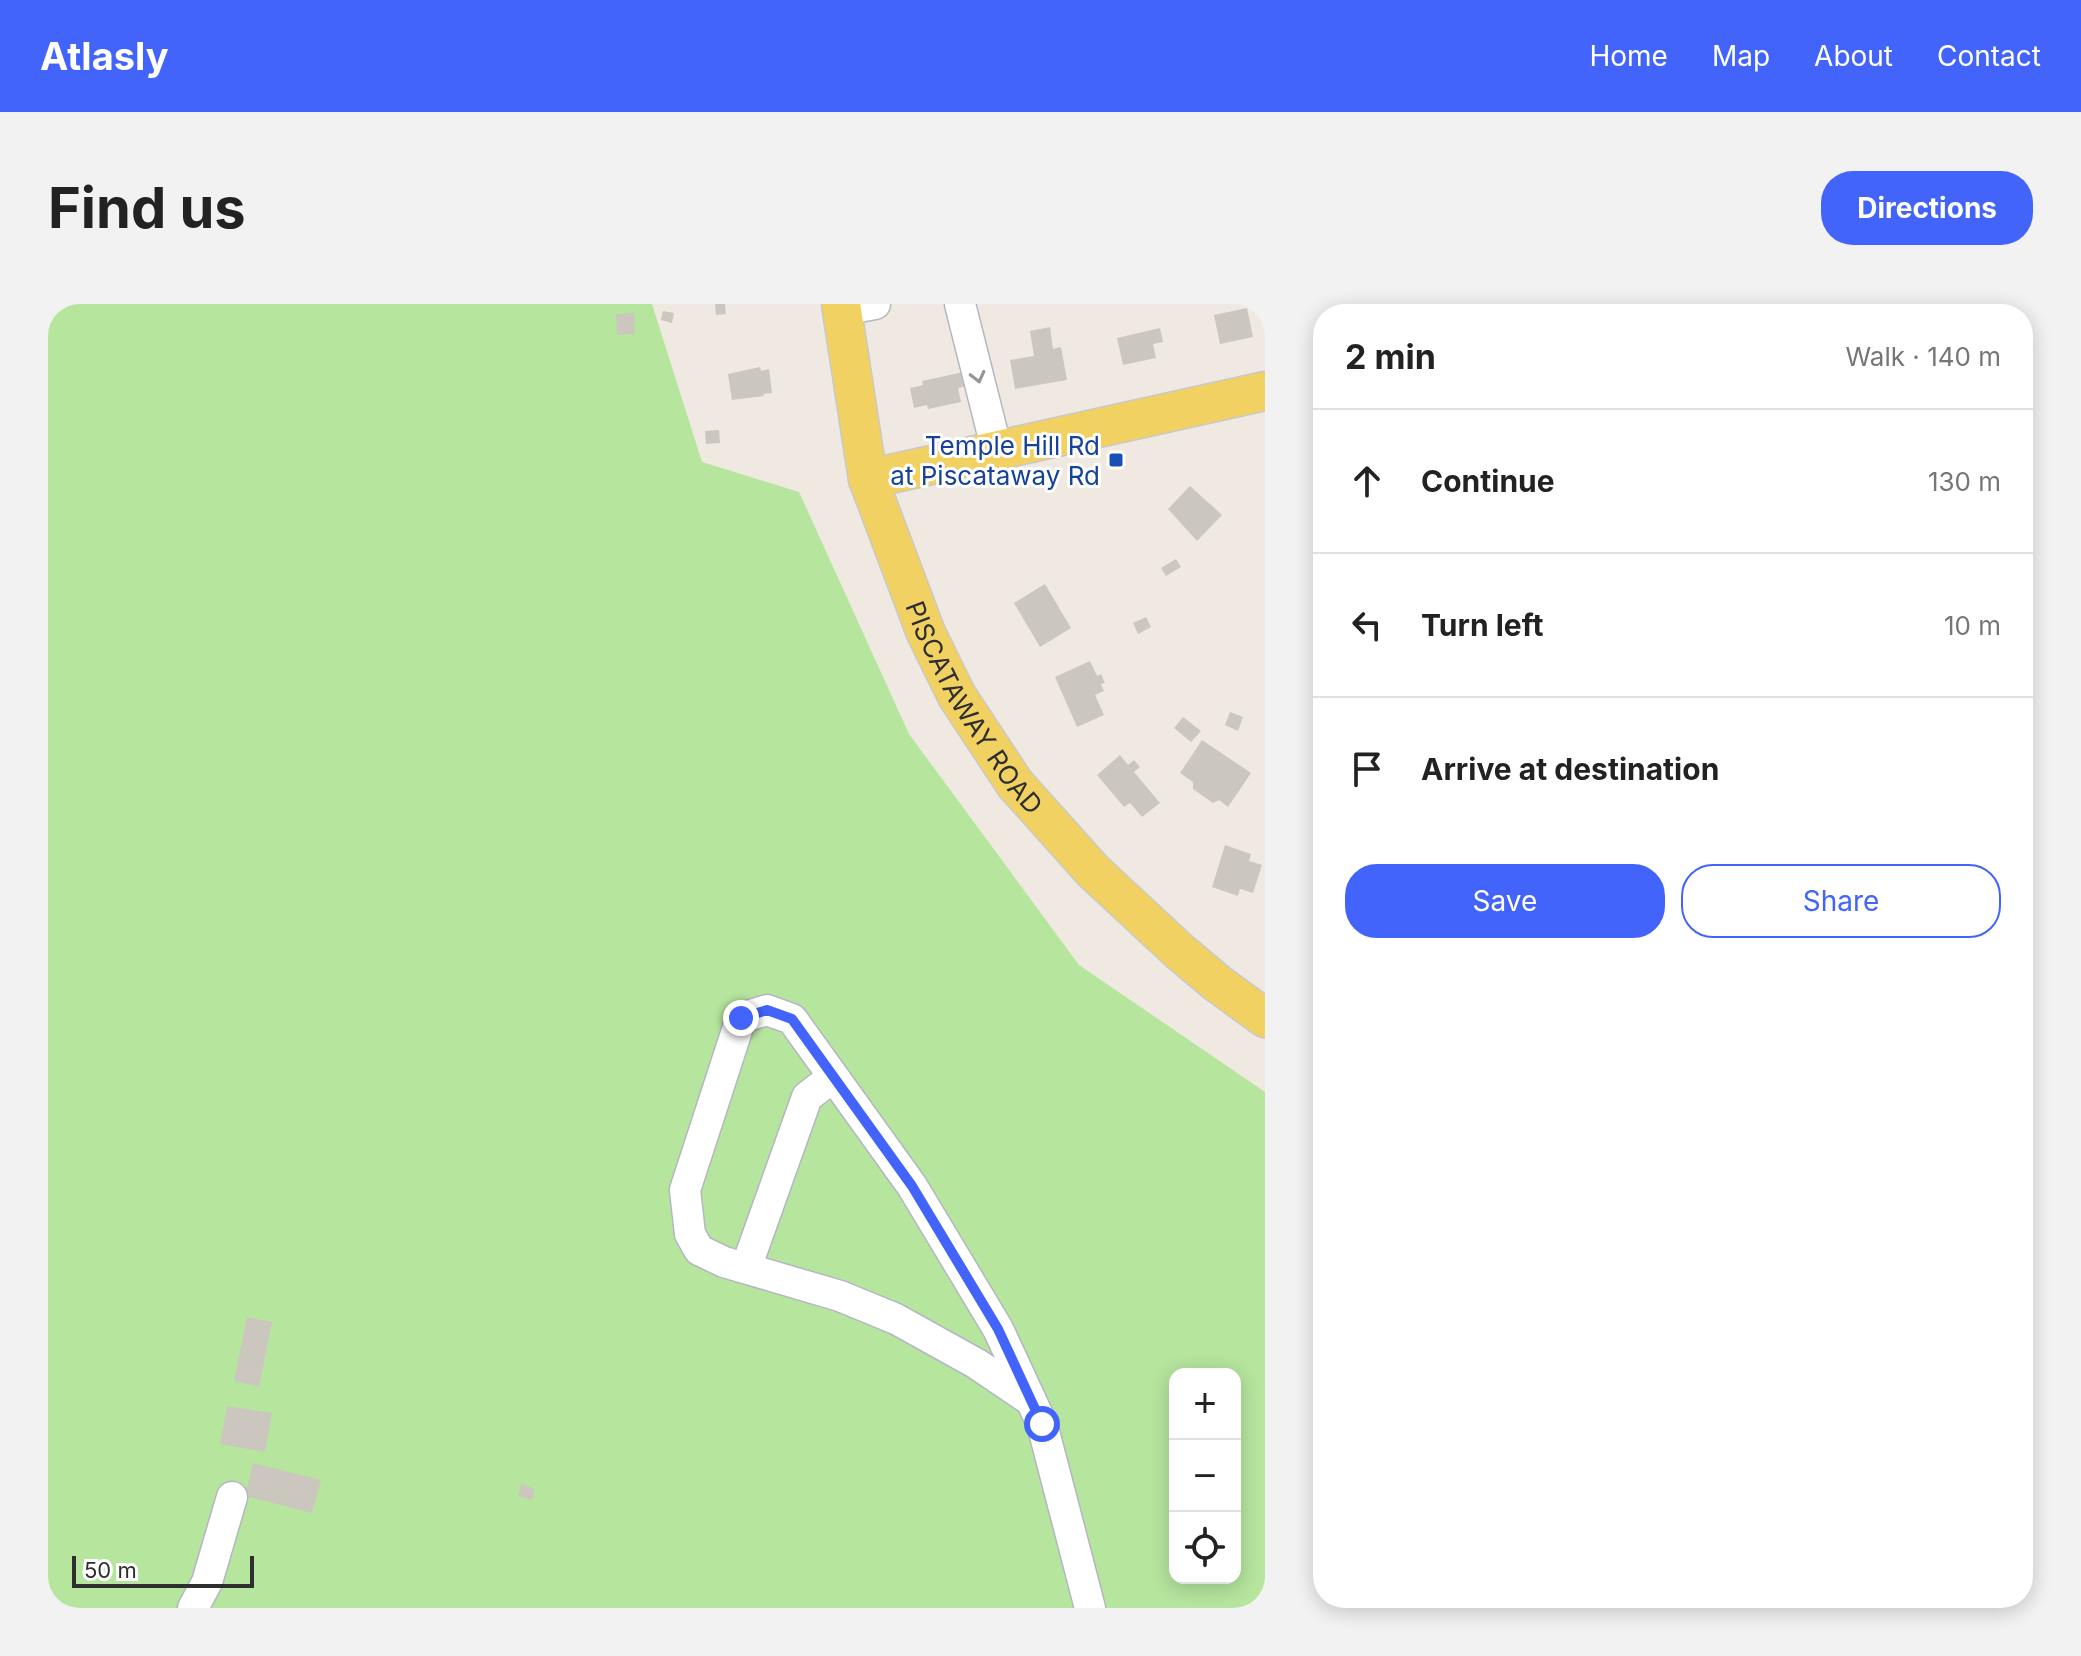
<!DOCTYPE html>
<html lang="en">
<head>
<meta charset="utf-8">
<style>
  :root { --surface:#fff; --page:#f2f2f2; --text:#222; --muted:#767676; --line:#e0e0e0; --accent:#4264fb }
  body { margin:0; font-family:Inter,sans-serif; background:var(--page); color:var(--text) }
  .controls { position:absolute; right:24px; bottom:24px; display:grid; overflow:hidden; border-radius:16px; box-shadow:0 4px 20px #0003 }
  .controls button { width:72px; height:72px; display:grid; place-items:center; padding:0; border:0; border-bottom:2px solid var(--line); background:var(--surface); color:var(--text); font:40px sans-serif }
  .scale { position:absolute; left:24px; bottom:20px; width:182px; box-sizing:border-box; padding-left:8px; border:4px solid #2e2e2e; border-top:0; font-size:22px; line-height:28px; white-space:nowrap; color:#2e2e2e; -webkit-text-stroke:6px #fff; paint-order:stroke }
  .stop { position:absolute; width:24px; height:24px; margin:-18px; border:6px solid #4264fb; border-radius:50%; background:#fff }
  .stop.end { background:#4264fb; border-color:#fff; box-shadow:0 2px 8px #0008 }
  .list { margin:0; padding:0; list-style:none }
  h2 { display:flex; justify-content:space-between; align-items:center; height:104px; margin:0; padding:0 32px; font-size:34px }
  h2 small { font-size:26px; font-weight:400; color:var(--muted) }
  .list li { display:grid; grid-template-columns:52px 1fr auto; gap:24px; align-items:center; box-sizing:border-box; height:144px; padding:0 32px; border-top:2px solid var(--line) }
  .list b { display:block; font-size:30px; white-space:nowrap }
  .list em { font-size:26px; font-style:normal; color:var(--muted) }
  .actions { display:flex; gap:16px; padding:24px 32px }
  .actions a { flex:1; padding:18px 0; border:2px solid var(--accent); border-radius:32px; text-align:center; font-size:28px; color:var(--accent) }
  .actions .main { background:var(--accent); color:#fff }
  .icon { flex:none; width:44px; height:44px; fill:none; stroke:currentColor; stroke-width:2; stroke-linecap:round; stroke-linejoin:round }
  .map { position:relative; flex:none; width:1217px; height:1304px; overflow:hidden; border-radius:32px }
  header { display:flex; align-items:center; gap:48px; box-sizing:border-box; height:112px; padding:0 40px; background:var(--accent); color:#fff }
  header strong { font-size:38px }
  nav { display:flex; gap:44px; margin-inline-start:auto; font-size:28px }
  .intro { display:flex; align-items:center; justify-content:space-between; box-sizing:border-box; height:192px; padding:0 48px }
  h1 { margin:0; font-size:56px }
  .button { padding:20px 36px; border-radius:32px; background:var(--accent); color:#fff; font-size:28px; font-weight:700 }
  main { display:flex; gap:48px; padding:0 48px }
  aside { flex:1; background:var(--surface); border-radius:32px; box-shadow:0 4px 20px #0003 }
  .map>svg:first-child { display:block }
  .green { fill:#b6e59e; fill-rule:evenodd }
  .building { fill:#cbc7bf }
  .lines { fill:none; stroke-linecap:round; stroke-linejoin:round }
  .minor-casing { stroke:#b4b7c1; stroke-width:33 }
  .major-casing { stroke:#c9c9c9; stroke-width:41 }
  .minor { stroke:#fff; stroke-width:30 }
  .major { stroke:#f2d163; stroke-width:38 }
  .oneway { stroke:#969696 }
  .route { stroke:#4264fb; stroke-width:10 }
  .transit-dot { fill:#1a4fb4; stroke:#fff; stroke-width:3 }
  .labels { text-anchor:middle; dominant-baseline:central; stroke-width:6; stroke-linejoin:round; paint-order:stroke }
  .transit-label { font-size:26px; fill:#164399; stroke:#fff; text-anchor:end }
  .street-label { font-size:26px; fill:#2e2e2e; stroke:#fff }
</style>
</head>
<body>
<header>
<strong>Atlasly</strong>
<nav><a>Home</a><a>Map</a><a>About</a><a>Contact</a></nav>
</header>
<div class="intro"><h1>Find us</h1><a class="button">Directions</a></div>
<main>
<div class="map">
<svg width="1217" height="1304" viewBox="0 0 1217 1304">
  <rect width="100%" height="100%" fill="#efe9e1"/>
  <path class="green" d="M0,0H604L654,158L751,188L861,430L1031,661L1217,788V1304H0ZM1127,1070H1187V1274H1127Z"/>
  <g class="building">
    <polygon points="667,0 677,0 678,10 668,11"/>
    <polygon points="1199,4 1205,33 1172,40 1166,11"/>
    <polygon points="615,7 626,9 624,19 613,16"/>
    <polygon points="586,9 587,30 569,31 568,10"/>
    <polygon points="1002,23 1005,45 1013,43 1019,76 967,85 962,56 986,52 982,27"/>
    <polygon points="1112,24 1115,38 1105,40 1108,54 1075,61 1069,34"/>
    <polygon points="712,63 713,67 721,65 724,89 715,90 716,92 684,96 680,70"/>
    <polygon points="916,68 919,82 910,84 913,98 880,105 879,101 866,104 862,84 875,81 874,77"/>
    <polygon points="671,126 672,139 658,140 657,127"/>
    <polygon points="1142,182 1174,211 1149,237 1120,205"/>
    <polygon points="1128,255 1133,263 1118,272 1113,264"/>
    <polygon points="997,280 1023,324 992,343 966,299"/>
    <polygon points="1098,313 1103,323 1090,330 1085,319"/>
    <polygon points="1042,357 1049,372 1053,370 1057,379 1053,380 1056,387 1047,391 1056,411 1029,423 1007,373"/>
    <polygon points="1182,408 1195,413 1190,427 1177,421"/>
    <polygon points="1135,413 1153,427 1143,438 1126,424"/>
    <polygon points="1154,436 1203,469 1180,503 1171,496 1165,499 1145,485 1145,478 1132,469"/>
    <polygon points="1072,451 1080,461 1086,456 1092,463 1086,468 1112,499 1094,513 1082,499 1076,503 1049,471"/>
    <polygon points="1177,541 1203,550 1201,557 1214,561 1205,589 1192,585 1190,592 1164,583"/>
    <polygon points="199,1013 224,1018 211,1083 186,1077"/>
    <polygon points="179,1102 224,1109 217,1148 172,1140"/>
    <polygon points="205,1159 273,1176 264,1209 197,1192"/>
    <polygon points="473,1180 487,1185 484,1196 470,1192"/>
  </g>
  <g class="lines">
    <g class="minor-casing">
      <g id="minor">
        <polyline points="912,0 949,147"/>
        <polyline points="794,6 827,0"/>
        <polyline points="698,964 759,793 785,773"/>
        <polyline points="982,1096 929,1060 848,1015 792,992 676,958 651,946 642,930 637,886 693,714 719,706 744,715 864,882 950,1025 994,1120 1042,1304"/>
        <polyline points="145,1304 159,1278 184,1193"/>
      </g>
    </g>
    <g class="major-casing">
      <g id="major">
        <path id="s1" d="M793,0L820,175L878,329L909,392L967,480L1045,567L1131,647L1169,679L1217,714"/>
        <polyline points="820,175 1217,87"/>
      </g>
    </g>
    <use href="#minor" class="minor"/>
    <use href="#major" class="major"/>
  </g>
  <defs><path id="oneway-chevron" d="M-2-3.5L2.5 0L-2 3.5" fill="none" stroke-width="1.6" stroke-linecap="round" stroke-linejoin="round" transform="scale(2)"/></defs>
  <use class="oneway" href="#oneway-chevron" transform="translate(930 73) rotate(76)"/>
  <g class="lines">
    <polyline class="route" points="693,714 719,706 744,715 864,882 950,1025 994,1120"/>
  </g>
  <rect class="transit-dot" x="1060" y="148" width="16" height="16" rx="4"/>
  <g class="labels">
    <g class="transit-label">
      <text x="1052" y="141">Temple Hill Rd<tspan x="1052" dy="30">at Piscataway Rd</tspan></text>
    </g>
    <g class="street-label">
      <text stroke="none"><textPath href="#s1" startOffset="430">PISCATAWAY ROAD</textPath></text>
    </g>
  </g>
</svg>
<div class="controls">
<button>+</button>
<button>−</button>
<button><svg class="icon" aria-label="locate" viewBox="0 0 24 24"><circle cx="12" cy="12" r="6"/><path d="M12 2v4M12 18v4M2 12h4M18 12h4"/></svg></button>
</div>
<div class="scale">50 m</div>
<div class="stop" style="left:994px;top:1120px"></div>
<div class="stop end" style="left:693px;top:714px"></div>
</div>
<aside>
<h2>2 min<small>Walk · 140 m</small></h2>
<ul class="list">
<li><svg class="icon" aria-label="ahead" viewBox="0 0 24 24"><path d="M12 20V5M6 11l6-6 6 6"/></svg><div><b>Continue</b></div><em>130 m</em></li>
<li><svg class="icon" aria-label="left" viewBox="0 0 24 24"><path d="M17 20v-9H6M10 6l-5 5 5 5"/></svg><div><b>Turn left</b></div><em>10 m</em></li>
<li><svg class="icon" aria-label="arrive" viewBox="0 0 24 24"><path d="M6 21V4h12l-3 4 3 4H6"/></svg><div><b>Arrive at destination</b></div></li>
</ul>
<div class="actions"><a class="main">Save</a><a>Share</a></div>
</aside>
</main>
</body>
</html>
